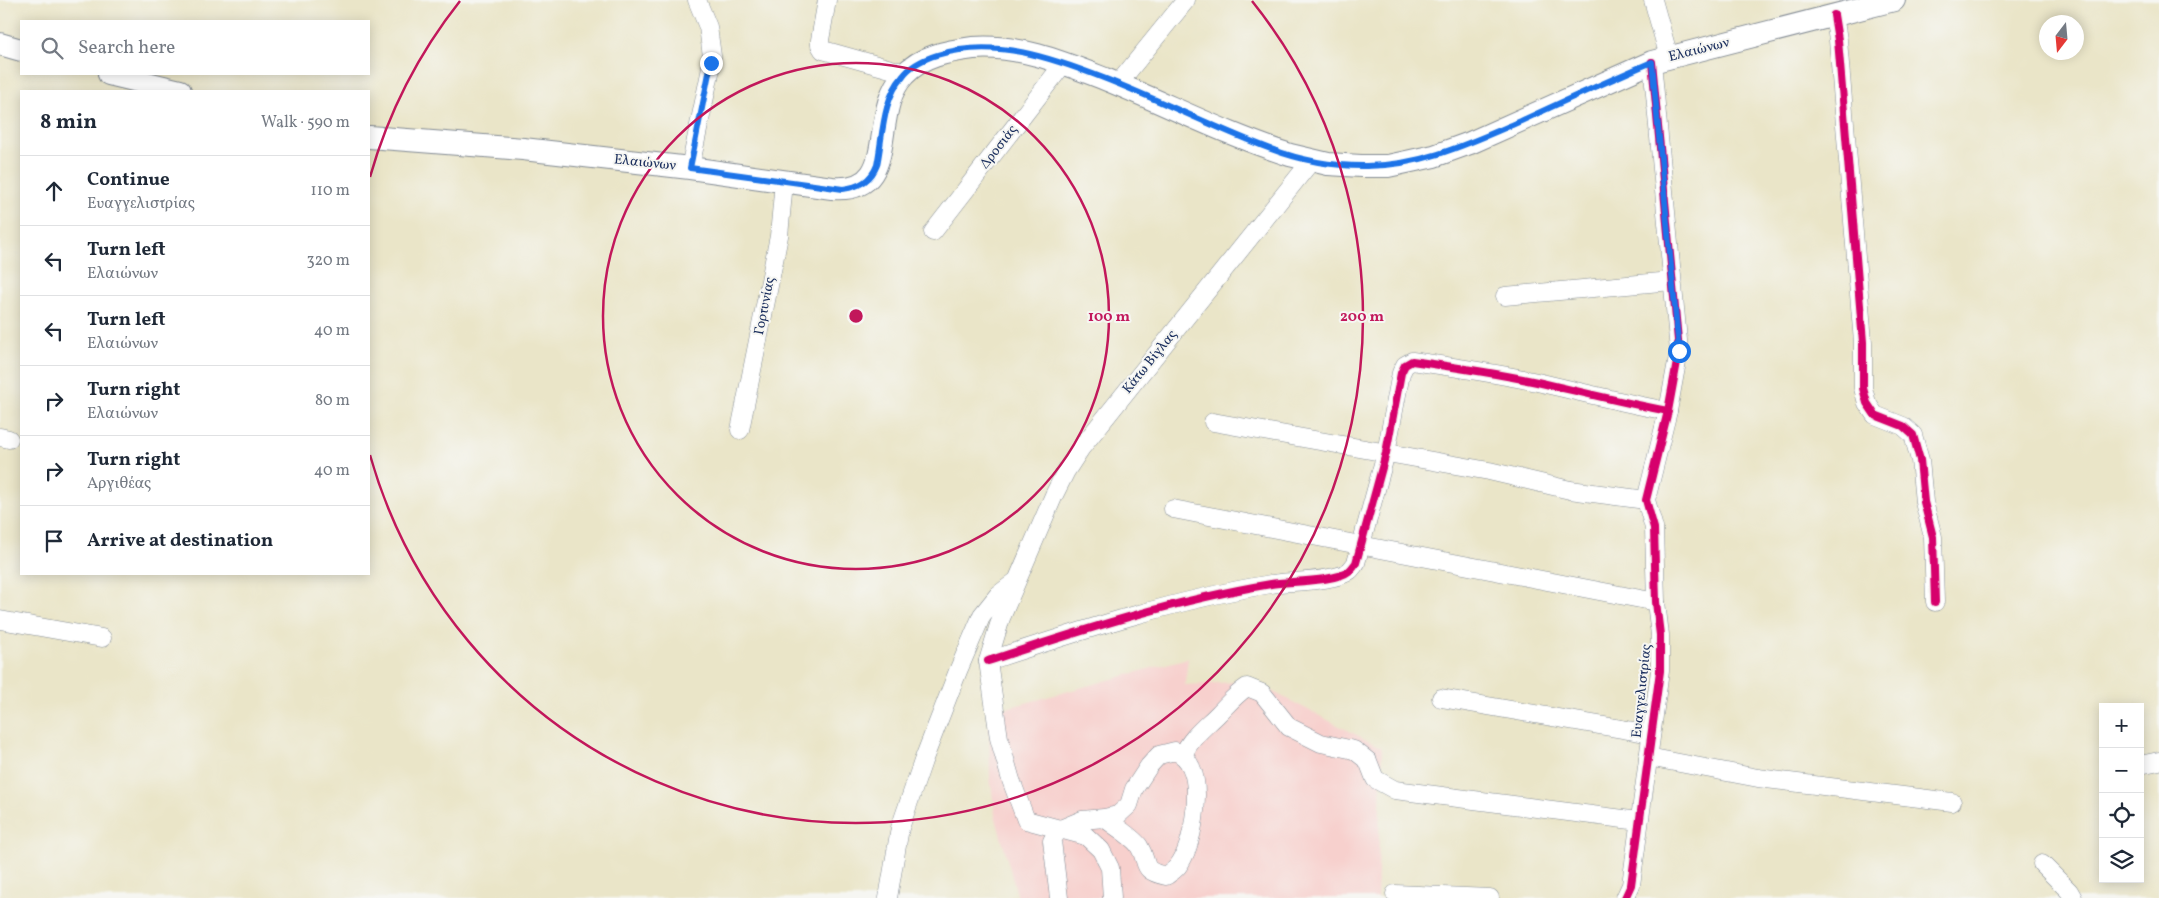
<!DOCTYPE html>
<html lang="en">
<head>
<meta charset="utf-8">
<style>
  :root { --surface:#fff; --page:#f6f6f7; --text:#1f2937; --muted:#747a83; --line:#e0e1e3 }
  body { margin:0; font-family:Vollkorn,serif; background:var(--page); color:var(--text) }
  .controls { position:absolute; right:15px; bottom:15px; display:grid; overflow:hidden; border-radius:0px; box-shadow:0 2px 12px #0003 }
  .controls button { width:45px; height:45px; display:grid; place-items:center; padding:0; border:0; border-bottom:1px solid var(--line); background:var(--surface); color:var(--text); font:25px sans-serif }
  .compass { position:absolute; left:2039px; top:15px; width:45px; height:45px; border-radius:50%; background:var(--surface); box-shadow:0 2px 12px #0003; rotate:196deg }
  .stop { position:absolute; width:15px; height:15px; margin:-11px; border:4px solid #1a73e8; border-radius:50%; background:#fff }
  .stop.end { background:#1a73e8; border-color:#fff; box-shadow:0 1px 5px #0008 }
  .list { margin:0; padding:0; list-style:none }
  h2 { display:flex; justify-content:space-between; align-items:center; height:65px; margin:0; padding:0 20px; font-size:21px }
  h2 small { font-size:16px; font-weight:400; color:var(--muted) }
  .list li { display:grid; grid-template-columns:32px 1fr auto; gap:15px; align-items:center; box-sizing:border-box; height:70px; padding:0 20px; border-top:1px solid var(--line) }
  .list b { display:block; font-size:19px; white-space:nowrap }
  .list p { margin:0; font-size:16px; white-space:nowrap; color:var(--muted) }
  .list em { font-size:16px; font-style:normal; color:var(--muted) }
  .icon { flex:none; width:28px; height:28px; fill:none; stroke:currentColor; stroke-width:2; stroke-linecap:round; stroke-linejoin:round }
  .map { position:relative; flex:none; width:2159px; height:898px; overflow:hidden }
  .search { position:absolute; background:var(--surface); box-shadow:0 2px 12px #0003; left:20px; top:20px; width:350px; height:55px; display:flex; align-items:center; gap:12px; box-sizing:border-box; padding:0 18px; border-radius:0px; color:var(--muted); font-size:19px }
  .panel { position:absolute; background:var(--surface); box-shadow:0 2px 12px #0003; left:20px; top:90px; width:350px; height:485px; border-radius:0px }
  .map>svg:first-child { display:block }
  .built { fill:#f7d0cd }
  .lines { fill:none; stroke-linecap:round; stroke-linejoin:round }
  .minor-casing { stroke:#828a93; stroke-width:19 }
  .major-casing { stroke:#828a93; stroke-width:24 }
  .minor { stroke:#fff; stroke-width:18 }
  .major { stroke:#fff; stroke-width:22 }
  .cycleway-casing { stroke:#f6f6f2; stroke-width:11 }
  .cycleway { stroke:#d6006c; stroke-width:8 }
  .route { stroke:#1a73e8; stroke-width:6 }
  .ring { fill:none; stroke:#c2185b; stroke-width:2.5 }
  .labels { text-anchor:middle; dominant-baseline:central; stroke-width:4; stroke-linejoin:round; paint-order:stroke }
  .street-label { font-size:14px; fill:#1b2f5e; stroke:#f6f6f2 }
  .centre { fill:#c2185b; stroke:#f6f6f2; stroke-width:2.5 }
  .ring-label { font-size:15px; text-anchor:middle; font-weight:bold; fill:#c2185b; stroke:#f6f6f2; stroke-width:4; stroke-linejoin:round; paint-order:stroke }
</style>
</head>
<body>
<div class="map">
<svg width="2159" height="898" viewBox="0 0 2159 898">
  <rect width="100%" height="100%" fill="#f6f6f2"/>
  <filter id="ink" filterUnits="userSpaceOnUse"><feTurbulence type="fractalNoise" baseFrequency=".02" numOctaves="2"/><feDisplacementMap in="SourceGraphic" scale="10" xChannelSelector="R" yChannelSelector="G"/><feConvolveMatrix kernelMatrix="1 2 1 2 8 2 1 2 1" color-interpolation-filters="sRGB"/></filter>
  <filter id="wash" filterUnits="userSpaceOnUse"><feTurbulence type="fractalNoise" baseFrequency=".0096" numOctaves="4" result="noise"/><feDisplacementMap in="SourceGraphic" scale="20" xChannelSelector="R" yChannelSelector="G"/><feGaussianBlur stdDeviation="1.12" result="paint"/><feColorMatrix in="noise" values="0 0 0 0 0 0 0 0 0 0 0 0 0 0 0 0 0 1.4 0 .05"/><feComposite in="paint" operator="in"/></filter>
  <g filter="url(#wash)">
    <rect width="100%" height="100%" fill="#eae5c8"/>
    <polygon class="built" points="1188,658 1185,685 1252,681 1382,748 1377,898 1018,898 995,815 990,777 989,713"/>
  </g>
  <g filter="url(#ink)">
    <g class="lines">
      <g class="minor-casing">
        <g id="minor">
          <polyline points="827,0 820,40 820,45 823,50 905,73"/>
          <polyline points="1653,0 1669,57"/>
          <polyline points="1834,15 1838,40 1863,342 1863,388 1867,403 1875,415 1903,426 1913,435 1920,460 1924,502 1933,537 1935,602"/>
          <polyline points="1118,84 1186,0"/>
          <polyline points="690,168 710,73 712,56 708,27 697,0"/>
          <polyline points="933,232 1064,63"/>
          <polyline points="1505,296 1672,281"/>
          <polyline points="1213,422 1489,471 1570,490 1646,500"/>
          <polyline points="740,430 779,236 784,182"/>
          <polyline points="0,437 9,439"/>
          <polyline points="1173,509 1656,602"/>
          <polyline points="0,620 102,638"/>
          <path d="M988,661C1080,631 1174,600 1271,584C1288,581 1336,582 1349,571C1352,569 1354,565 1356,563L1386,453L1401,373L1405,365L1412,361C1454,367 1496,373 1537,382C1581,392 1624,403 1668,411"/>
          <polyline points="1441,698 1651,734"/>
          <path d="M1183,755C1191,737 1205,727 1218,714C1228,704 1235,695 1247,687L1262,693L1289,727L1321,743L1354,750L1368,761L1375,779L1395,790L1639,821"/>
          <polyline points="1648,757 1758,778 1952,802"/>
          <polyline points="2140,765 2159,761"/>
          <polyline points="2042,864 2069,891 2073,898"/>
          <polyline points="1395,894 1490,898"/>
          <polyline points="888,898 900,828 923,761 958,671 982,615 998,595 1015,582"/>
          <path d="M1059,898L1052,841L1058,830L1082,820L1104,818C1113,825 1133,837 1139,846C1150,864 1139,870 1166,876C1170,873 1175,870 1178,866C1193,846 1202,790 1191,767C1188,760 1182,754 1175,751L1159,755L1149,766L1134,789L1129,805L1118,815L1104,818"/>
          <polyline points="1112,898 1110,868 1101,850 1086,836 1026,820 1011,780 999,738 988,661 1001,618 1054,495 1066,471 1081,448 1312,160"/>
          <polyline points="1625,898 1631,885 1660,671 1660,635 1656,602 1654,528 1646,500 1668,411 1679,351 1652,62"/>
        </g>
      </g>
      <g class="major-casing">
        <g id="major">
          <polyline points="0,44 21,50"/>
          <polyline points="109,74 180,91"/>
          <path d="M369,137L523,149L690,168L832,188C903,194 867,113 904,75C921,56 949,51 973,48C1018,44 1064,63 1105,79C1167,104 1227,135 1290,155L1328,164L1361,166H1388L1434,156L1470,143L1652,62L1894,0"/>
        </g>
      </g>
      <use href="#minor" class="minor"/>
      <use href="#major" class="major"/>
      <g class="cycleway-casing">
        <g id="cycleway">
          <polyline points="1834,15 1838,40 1863,342 1863,388 1867,403 1875,415 1903,426 1913,435 1920,460 1924,502 1933,537 1935,602"/>
          <path d="M988,661C1080,631 1174,600 1271,584C1288,581 1336,582 1349,571C1352,569 1354,565 1356,563L1386,453L1401,373L1405,365L1412,361C1454,367 1496,373 1537,382C1581,392 1624,403 1668,411"/>
          <polyline points="1625,898 1631,885 1660,671 1660,635 1656,602 1654,528 1646,500 1668,411 1679,351 1652,62"/>
        </g>
      </g>
      <use href="#cycleway" class="cycleway"/>
    </g>
  </g>
  <g class="lines" filter="url(#ink)">
    <path class="route" d="M711,63L690,168L843,189C859,187 871,181 877,165C883,136 882,100 903,76C911,65 924,59 937,55C995,37 1052,58 1106,79C1162,101 1215,128 1271,149C1300,160 1332,166 1363,166C1420,167 1470,143 1521,121C1564,101 1608,81 1652,62L1679,351"/>
  </g>
  <g class="ring">
    <circle cx="856" cy="316" r="253"/>
    <path d="M370 177A506 506 0 0 1 460 1M1252 1A506 506 0 1 1 370 455"/>
  </g>
  <g class="labels">
    <g class="street-label">
      <text transform="translate(1699 50) rotate(-14)">Ελαιώνων</text>
      <text transform="translate(999 147) rotate(-52)">Δροσιάς</text>
      <text transform="translate(645 163) rotate(6)">Ελαιώνων</text>
      <text transform="translate(765 306) rotate(-79)">Γορτυνίας</text>
      <text transform="translate(1150 362) rotate(-51)">Κάτω Βίγλας</text>
      <text transform="translate(1642 691) rotate(-84)">Ευαγγελιστρίας</text>
    </g>
  </g>
  <circle cx="856" cy="316" r="8" class="centre"/>
  <g class="ring-label">
    <text x="1109" y="321">100 m</text>
    <text x="1362" y="321">200 m</text>
  </g>
</svg>
<div class="controls">
<button>+</button>
<button>−</button>
<button><svg class="icon" aria-label="locate" viewBox="0 0 24 24"><circle cx="12" cy="12" r="6"/><path d="M12 2v4M12 18v4M2 12h4M18 12h4"/></svg></button>
<button><svg class="icon" aria-label="layers" viewBox="0 0 24 24"><path d="M12 4l9 5-9 5-9-5zM3 14l9 5 9-5"/></svg></button>
</div>
<svg class="compass" viewBox="-18 -18 36 36"><path d="M0-13l5 13h-10z" fill="#e53935"/><path d="M0 13l5-13h-10z" fill="#747a83"/></svg>
<div class="stop" style="left:1679px;top:351px"></div>
<div class="stop end" style="left:711px;top:63px"></div>
<div class="search"><svg class="icon" aria-label="search" viewBox="0 0 24 24"><circle cx="10" cy="10" r="6"/><path d="M15 15l6 6"/></svg>Search here</div>
<section class="panel">
<h2>8 min<small>Walk · 590 m</small></h2>
<ul class="list">
<li><svg class="icon" aria-label="ahead" viewBox="0 0 24 24"><path d="M12 20V5M6 11l6-6 6 6"/></svg><div><b>Continue</b><p>Ευαγγελιστρίας</p></div><em>110 m</em></li>
<li><svg class="icon" aria-label="left" viewBox="0 0 24 24"><path d="M17 20v-9H6M10 6l-5 5 5 5"/></svg><div><b>Turn left</b><p>Ελαιώνων</p></div><em>320 m</em></li>
<li><svg class="icon" aria-label="left" viewBox="0 0 24 24"><path d="M17 20v-9H6M10 6l-5 5 5 5"/></svg><div><b>Turn left</b><p>Ελαιώνων</p></div><em>40 m</em></li>
<li><svg class="icon" aria-label="right" viewBox="0 0 24 24"><path d="M7 20v-9h11M14 6l5 5-5 5"/></svg><div><b>Turn right</b><p>Ελαιώνων</p></div><em>80 m</em></li>
<li><svg class="icon" aria-label="right" viewBox="0 0 24 24"><path d="M7 20v-9h11M14 6l5 5-5 5"/></svg><div><b>Turn right</b><p>Αργιθέας</p></div><em>40 m</em></li>
<li><svg class="icon" aria-label="arrive" viewBox="0 0 24 24"><path d="M6 21V4h12l-3 4 3 4H6"/></svg><div><b>Arrive at destination</b></div></li>
</ul>
</section>
</div>
</body>
</html>
